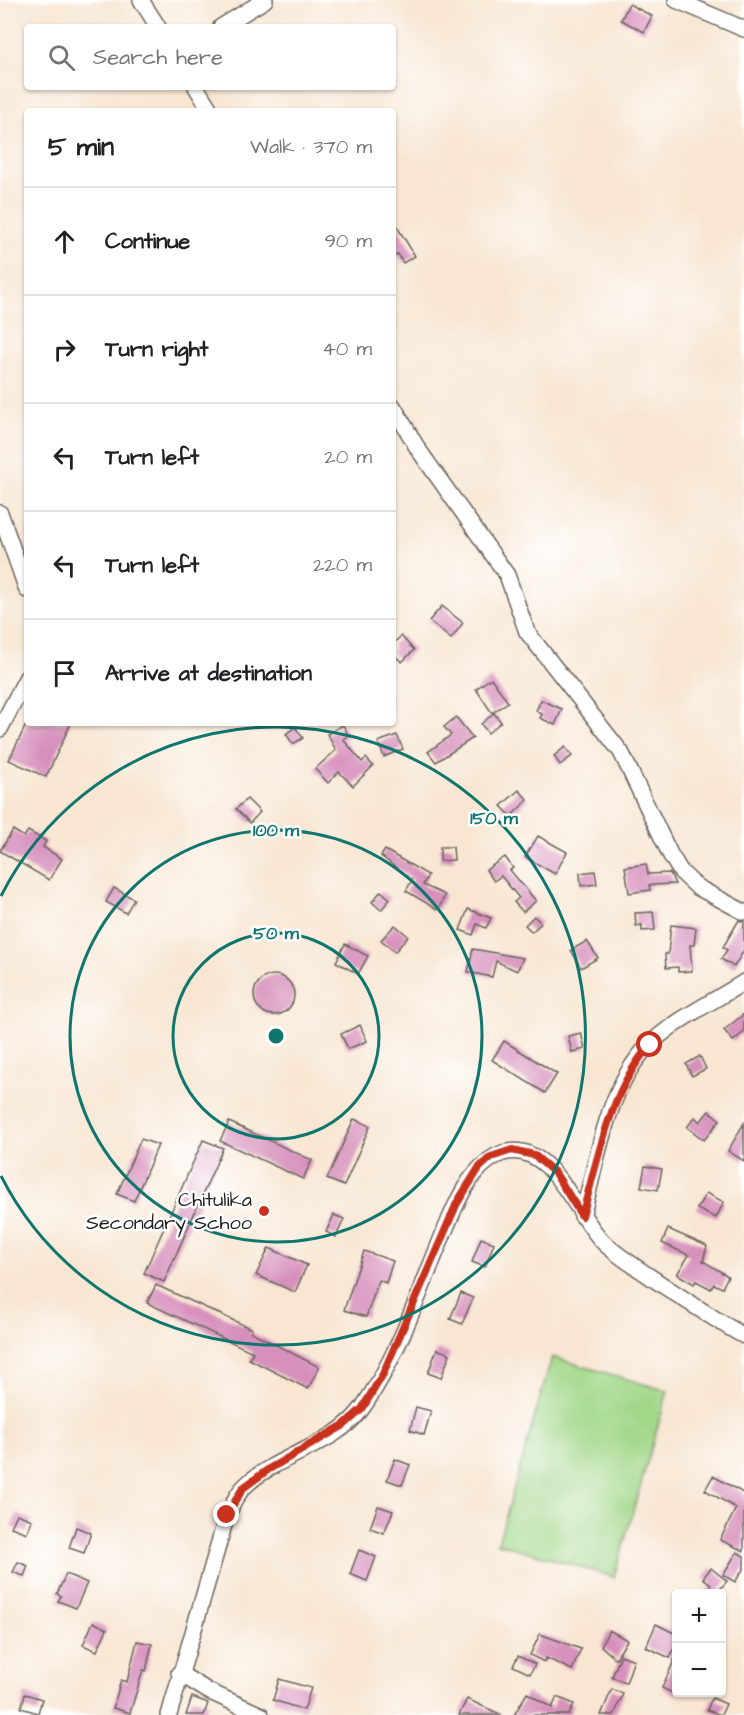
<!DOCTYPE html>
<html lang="en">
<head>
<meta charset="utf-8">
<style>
  :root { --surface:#fff; --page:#f6f6f6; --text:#202124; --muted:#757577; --line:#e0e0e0 }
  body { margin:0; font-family:"Architects Daughter",sans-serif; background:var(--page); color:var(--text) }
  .controls { position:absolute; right:18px; bottom:18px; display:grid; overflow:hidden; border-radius:6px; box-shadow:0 2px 4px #0004 }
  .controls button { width:54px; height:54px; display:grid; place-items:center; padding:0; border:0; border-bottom:2px solid var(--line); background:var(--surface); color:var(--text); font:30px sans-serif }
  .stop { position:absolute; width:18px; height:18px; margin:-14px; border:4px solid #c8321e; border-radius:50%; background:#fff }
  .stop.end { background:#c8321e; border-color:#fff; box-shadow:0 2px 6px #0008 }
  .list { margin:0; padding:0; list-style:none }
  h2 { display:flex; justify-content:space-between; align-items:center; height:78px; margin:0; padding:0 24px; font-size:26px }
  h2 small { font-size:20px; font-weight:400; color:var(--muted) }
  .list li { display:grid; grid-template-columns:39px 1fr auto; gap:18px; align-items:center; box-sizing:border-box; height:108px; padding:0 24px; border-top:2px solid var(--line) }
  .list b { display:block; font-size:22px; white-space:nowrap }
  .list em { font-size:20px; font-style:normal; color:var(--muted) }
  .icon { flex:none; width:33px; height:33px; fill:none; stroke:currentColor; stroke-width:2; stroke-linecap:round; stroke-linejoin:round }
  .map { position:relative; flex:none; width:744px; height:1715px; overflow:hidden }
  .search { position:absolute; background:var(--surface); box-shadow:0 2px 4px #0004; left:24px; top:24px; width:372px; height:66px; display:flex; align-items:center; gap:15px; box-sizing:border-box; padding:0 21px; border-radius:6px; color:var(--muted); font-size:22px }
  .panel { position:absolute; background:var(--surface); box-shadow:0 2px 4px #0004; left:24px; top:108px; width:372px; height:618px; border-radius:6px }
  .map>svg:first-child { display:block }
  .green { fill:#a1d788; stroke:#5e7a52; stroke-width:1.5 }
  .building { fill:#d790bc }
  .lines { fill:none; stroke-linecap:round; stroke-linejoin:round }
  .minor-casing { stroke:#69635c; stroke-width:18 }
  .minor { stroke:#fff; stroke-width:15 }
  .route { stroke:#c8321e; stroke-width:8 }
  .ring { fill:none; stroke:#0f766e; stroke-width:3 }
  .poi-dot { fill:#c8321e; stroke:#fff; stroke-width:2 }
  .labels { text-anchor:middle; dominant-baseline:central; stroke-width:5; stroke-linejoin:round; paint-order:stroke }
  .poi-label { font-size:20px; fill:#1c1c1c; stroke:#fff; text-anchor:end }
  .centre { fill:#0f766e; stroke:#fff; stroke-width:3 }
  .ring-label { font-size:18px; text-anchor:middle; font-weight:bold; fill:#0f766e; stroke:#fff; stroke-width:5; stroke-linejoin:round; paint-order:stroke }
</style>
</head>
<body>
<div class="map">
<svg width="744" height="1715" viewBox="0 0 744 1715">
  <rect width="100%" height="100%" fill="#fff"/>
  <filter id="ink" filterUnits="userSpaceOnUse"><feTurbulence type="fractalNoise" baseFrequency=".0167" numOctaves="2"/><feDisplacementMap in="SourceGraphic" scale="12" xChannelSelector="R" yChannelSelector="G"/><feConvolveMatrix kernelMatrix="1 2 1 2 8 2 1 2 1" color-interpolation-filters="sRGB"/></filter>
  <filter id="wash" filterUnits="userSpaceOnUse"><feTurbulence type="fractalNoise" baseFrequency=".008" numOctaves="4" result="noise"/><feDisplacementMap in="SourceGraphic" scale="24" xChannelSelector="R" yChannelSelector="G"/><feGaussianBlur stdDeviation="1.35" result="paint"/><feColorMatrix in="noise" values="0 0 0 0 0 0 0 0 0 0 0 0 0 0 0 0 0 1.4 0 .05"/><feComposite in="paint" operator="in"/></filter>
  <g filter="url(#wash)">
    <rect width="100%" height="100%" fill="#f8e6d2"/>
    <polygon class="green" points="552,1357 668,1391 614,1577 498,1543"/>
    <g id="blocks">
      <g class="building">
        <polygon points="629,4 652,16 644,32 621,20"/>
        <polygon points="393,220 415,256 403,263 398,254 393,257"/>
        <polygon points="442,606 463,623 451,639 429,621"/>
        <polygon points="401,636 414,650 402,662 393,654 393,644"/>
        <polygon points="491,678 508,702 492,713 476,689"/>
        <polygon points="541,700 562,709 555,725 540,718 542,714 536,711"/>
        <polygon points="494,713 501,722 488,733 481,724"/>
        <polygon points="456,717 473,738 436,762 428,752 451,735 444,727"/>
        <polygon points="27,723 71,723 46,777 9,760"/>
        <polygon points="343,725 349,736 343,739 362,762 366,758 373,766 353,786 339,772 328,783 315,769 336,750 327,734"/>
        <polygon points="295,727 303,738 293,744 286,734"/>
        <polygon points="397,735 403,749 384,757 378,742"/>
        <polygon points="565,747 572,756 560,765 554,756"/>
        <polygon points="519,790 528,800 511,816 501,806"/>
        <polygon points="247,799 260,812 250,823 236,809"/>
        <polygon points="13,830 24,837 28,831 46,841 43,847 62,859 49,880 0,851"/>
        <polygon points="538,836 567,852 555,874 525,857"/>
        <polygon points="440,847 453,847 454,860 440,861"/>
        <polygon points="385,850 428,875 423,885 445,895 438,910 406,891 412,880 381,856"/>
        <polygon points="505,857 513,868 510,870 536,901 523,912 514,902 519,898 501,876 494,881 486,870"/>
        <polygon points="646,864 648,874 670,873 675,884 649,885 650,890 629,893 625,867"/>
        <polygon points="595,871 597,884 581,886 580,873"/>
        <polygon points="114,888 134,899 126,913 106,902"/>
        <polygon points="381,891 390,899 381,910 372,902"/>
        <polygon points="468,909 491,918 486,928 477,924 473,935 460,930"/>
        <polygon points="653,912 655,930 642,931 642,925 636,926 635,913"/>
        <polygon points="534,916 541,923 532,932 525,925"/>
        <polygon points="739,920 744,922 744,950 734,967 721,959 727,950 723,947"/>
        <polygon points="395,925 408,936 395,952 381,940"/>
        <polygon points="671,925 696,928 694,945 690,945 692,971 678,972 678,967 666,968 665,954 668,954"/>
        <polygon points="587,941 598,958 581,968 571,950"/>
        <polygon points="345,944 368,956 358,974 336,962"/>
        <polygon points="473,949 490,952 523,958 517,971 496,961 492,977 468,972"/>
        <circle cx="274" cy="995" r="20"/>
        <polygon points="744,1014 744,1032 733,1041 724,1030"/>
        <polygon points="360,1025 367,1041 348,1049 341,1034"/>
        <polygon points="581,1033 585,1049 572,1052 568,1036"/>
        <polygon points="504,1041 557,1074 545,1093 492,1060"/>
        <polygon points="700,1056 706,1069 692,1076 686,1064"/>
        <polygon points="709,1111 720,1120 704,1140 687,1127 695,1117 700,1122"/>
        <polygon points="354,1119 370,1126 344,1186 327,1179"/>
        <polygon points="229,1122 312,1160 303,1179 220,1141"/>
        <polygon points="744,1123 744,1161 728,1151"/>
        <polygon points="141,1139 158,1145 134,1201 117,1194"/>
        <polygon points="203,1140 223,1148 164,1282 144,1273"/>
        <polygon points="645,1166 662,1169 658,1190 641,1187"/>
        <polygon points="706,1193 724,1202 716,1218 697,1209"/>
        <polygon points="334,1215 344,1219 336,1237 326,1232"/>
        <polygon points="668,1229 707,1246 703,1261 728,1276 722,1288 714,1284 711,1289 696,1281 694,1284 677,1274 689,1255 662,1243"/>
        <polygon points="481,1238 494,1243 485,1267 472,1262"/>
        <polygon points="269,1248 307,1265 295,1292 256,1275"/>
        <polygon points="364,1251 393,1261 386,1283 379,1280 366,1317 344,1310"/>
        <polygon points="156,1285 252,1329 251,1332 319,1367 308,1389 249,1359 253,1352 147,1303"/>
        <polygon points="461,1293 473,1298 462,1324 450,1319"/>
        <polygon points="437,1349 450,1354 441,1378 428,1373"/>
        <polygon points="416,1407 431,1411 424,1435 410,1430"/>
        <polygon points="395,1459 410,1465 402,1485 387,1480"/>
        <polygon points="713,1476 743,1493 744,1490 744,1551 720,1540 736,1508 705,1490"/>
        <polygon points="378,1506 393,1511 384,1533 370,1528"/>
        <polygon points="17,1514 32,1520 27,1533 11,1527"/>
        <polygon points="76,1527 91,1533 84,1553 69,1548"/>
        <polygon points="359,1550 376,1557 367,1581 350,1574"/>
        <polygon points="737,1552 744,1556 744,1568 735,1582 723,1575"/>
        <polygon points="18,1562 28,1566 24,1576 13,1572"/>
        <polygon points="711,1568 727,1581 717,1593 706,1593 711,1584 703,1578"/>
        <polygon points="66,1574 87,1583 76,1608 58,1601 61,1596 57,1594"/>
        <polygon points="93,1622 107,1629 97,1651 83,1645"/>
        <polygon points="656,1624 676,1634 676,1643 670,1658 646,1647"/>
        <polygon points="609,1630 627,1640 616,1659 601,1646"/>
        <polygon points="540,1634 581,1649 572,1670 546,1658 544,1662 530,1655"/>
        <polygon points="137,1641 152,1644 146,1671 143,1670 130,1713 113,1708 121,1680 127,1682"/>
        <polygon points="621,1655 634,1660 626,1683 612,1677"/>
        <polygon points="518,1656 535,1664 530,1674 513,1666"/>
        <polygon points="676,1656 676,1695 662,1688"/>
        <polygon points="279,1679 311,1688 304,1710 273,1700"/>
        <polygon points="612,1689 623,1694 614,1715 601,1715"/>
        <polygon points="527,1693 552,1708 557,1697 574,1704 569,1715 514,1715"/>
        <polygon points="25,1694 42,1699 38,1713 21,1708"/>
        <polygon points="192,1697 208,1703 204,1715 186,1715"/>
        <polygon points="712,1698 726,1704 721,1715 707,1710"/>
        <polygon points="467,1699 502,1715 459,1715"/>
      </g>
    </g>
  </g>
  <g filter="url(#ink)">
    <use href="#blocks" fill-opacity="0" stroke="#69635c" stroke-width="1.5"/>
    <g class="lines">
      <g class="minor-casing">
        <g id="minor">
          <polyline points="141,0 158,27"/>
          <polyline points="676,0 744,29"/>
          <polyline points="221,27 265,0"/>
          <polyline points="196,87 211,111"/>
          <polyline points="393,406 418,449 507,575 527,632 621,752 670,854 681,872 697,887 744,912"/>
          <polyline points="0,513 27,590"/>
          <polyline points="0,729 27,677"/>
          <path d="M582,1216C598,1160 606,1089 648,1046C674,1020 713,1002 744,982"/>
          <polyline points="179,1673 208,1691 261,1715"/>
          <path d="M169,1715L227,1515C232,1507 236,1495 243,1488C276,1454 335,1447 363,1407C405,1346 425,1272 456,1205C465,1185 481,1160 503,1153C552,1139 576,1216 604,1243C618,1256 636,1267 652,1278C682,1298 712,1318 744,1336"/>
        </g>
      </g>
      <use href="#minor" class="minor"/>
    </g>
  </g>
  <g class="lines" filter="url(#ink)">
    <path class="route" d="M227,1515L243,1488L269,1469L344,1425L362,1409L383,1374L457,1203L479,1168L491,1157L512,1150L534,1155L555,1173L582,1216C599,1156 609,1093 650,1045"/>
  </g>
  <g class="ring">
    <circle cx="276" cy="1036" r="103"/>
    <circle cx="276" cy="1036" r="206"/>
    <path d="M1 896A309 309 0 1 1 1 1176"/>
  </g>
  <circle class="poi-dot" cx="264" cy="1211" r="6"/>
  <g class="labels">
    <g class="poi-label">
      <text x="252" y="1200">Chitulika<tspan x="252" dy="23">Secondary Schoo</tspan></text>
    </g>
  </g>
  <circle cx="276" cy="1036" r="9" class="centre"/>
  <g class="ring-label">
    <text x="494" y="824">150 m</text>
    <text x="276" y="836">100 m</text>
    <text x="276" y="939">50 m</text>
  </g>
</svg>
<div class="controls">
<button>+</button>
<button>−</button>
</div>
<div class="stop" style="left:650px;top:1045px"></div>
<div class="stop end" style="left:227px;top:1515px"></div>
<div class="search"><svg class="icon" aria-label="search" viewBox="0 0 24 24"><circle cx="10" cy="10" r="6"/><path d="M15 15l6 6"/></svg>Search here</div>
<section class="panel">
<h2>5 min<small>Walk · 370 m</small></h2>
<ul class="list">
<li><svg class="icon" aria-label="ahead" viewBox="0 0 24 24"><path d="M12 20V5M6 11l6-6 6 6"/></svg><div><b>Continue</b></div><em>90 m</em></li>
<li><svg class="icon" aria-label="right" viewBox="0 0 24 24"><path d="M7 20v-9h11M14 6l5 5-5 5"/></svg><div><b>Turn right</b></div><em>40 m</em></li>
<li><svg class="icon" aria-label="left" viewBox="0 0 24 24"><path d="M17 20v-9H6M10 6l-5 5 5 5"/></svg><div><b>Turn left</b></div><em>20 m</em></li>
<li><svg class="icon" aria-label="left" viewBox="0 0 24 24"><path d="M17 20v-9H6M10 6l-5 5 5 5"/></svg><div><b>Turn left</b></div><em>220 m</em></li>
<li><svg class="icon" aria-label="arrive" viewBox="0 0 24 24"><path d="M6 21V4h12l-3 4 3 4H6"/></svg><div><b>Arrive at destination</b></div></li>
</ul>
</section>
</div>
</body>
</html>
